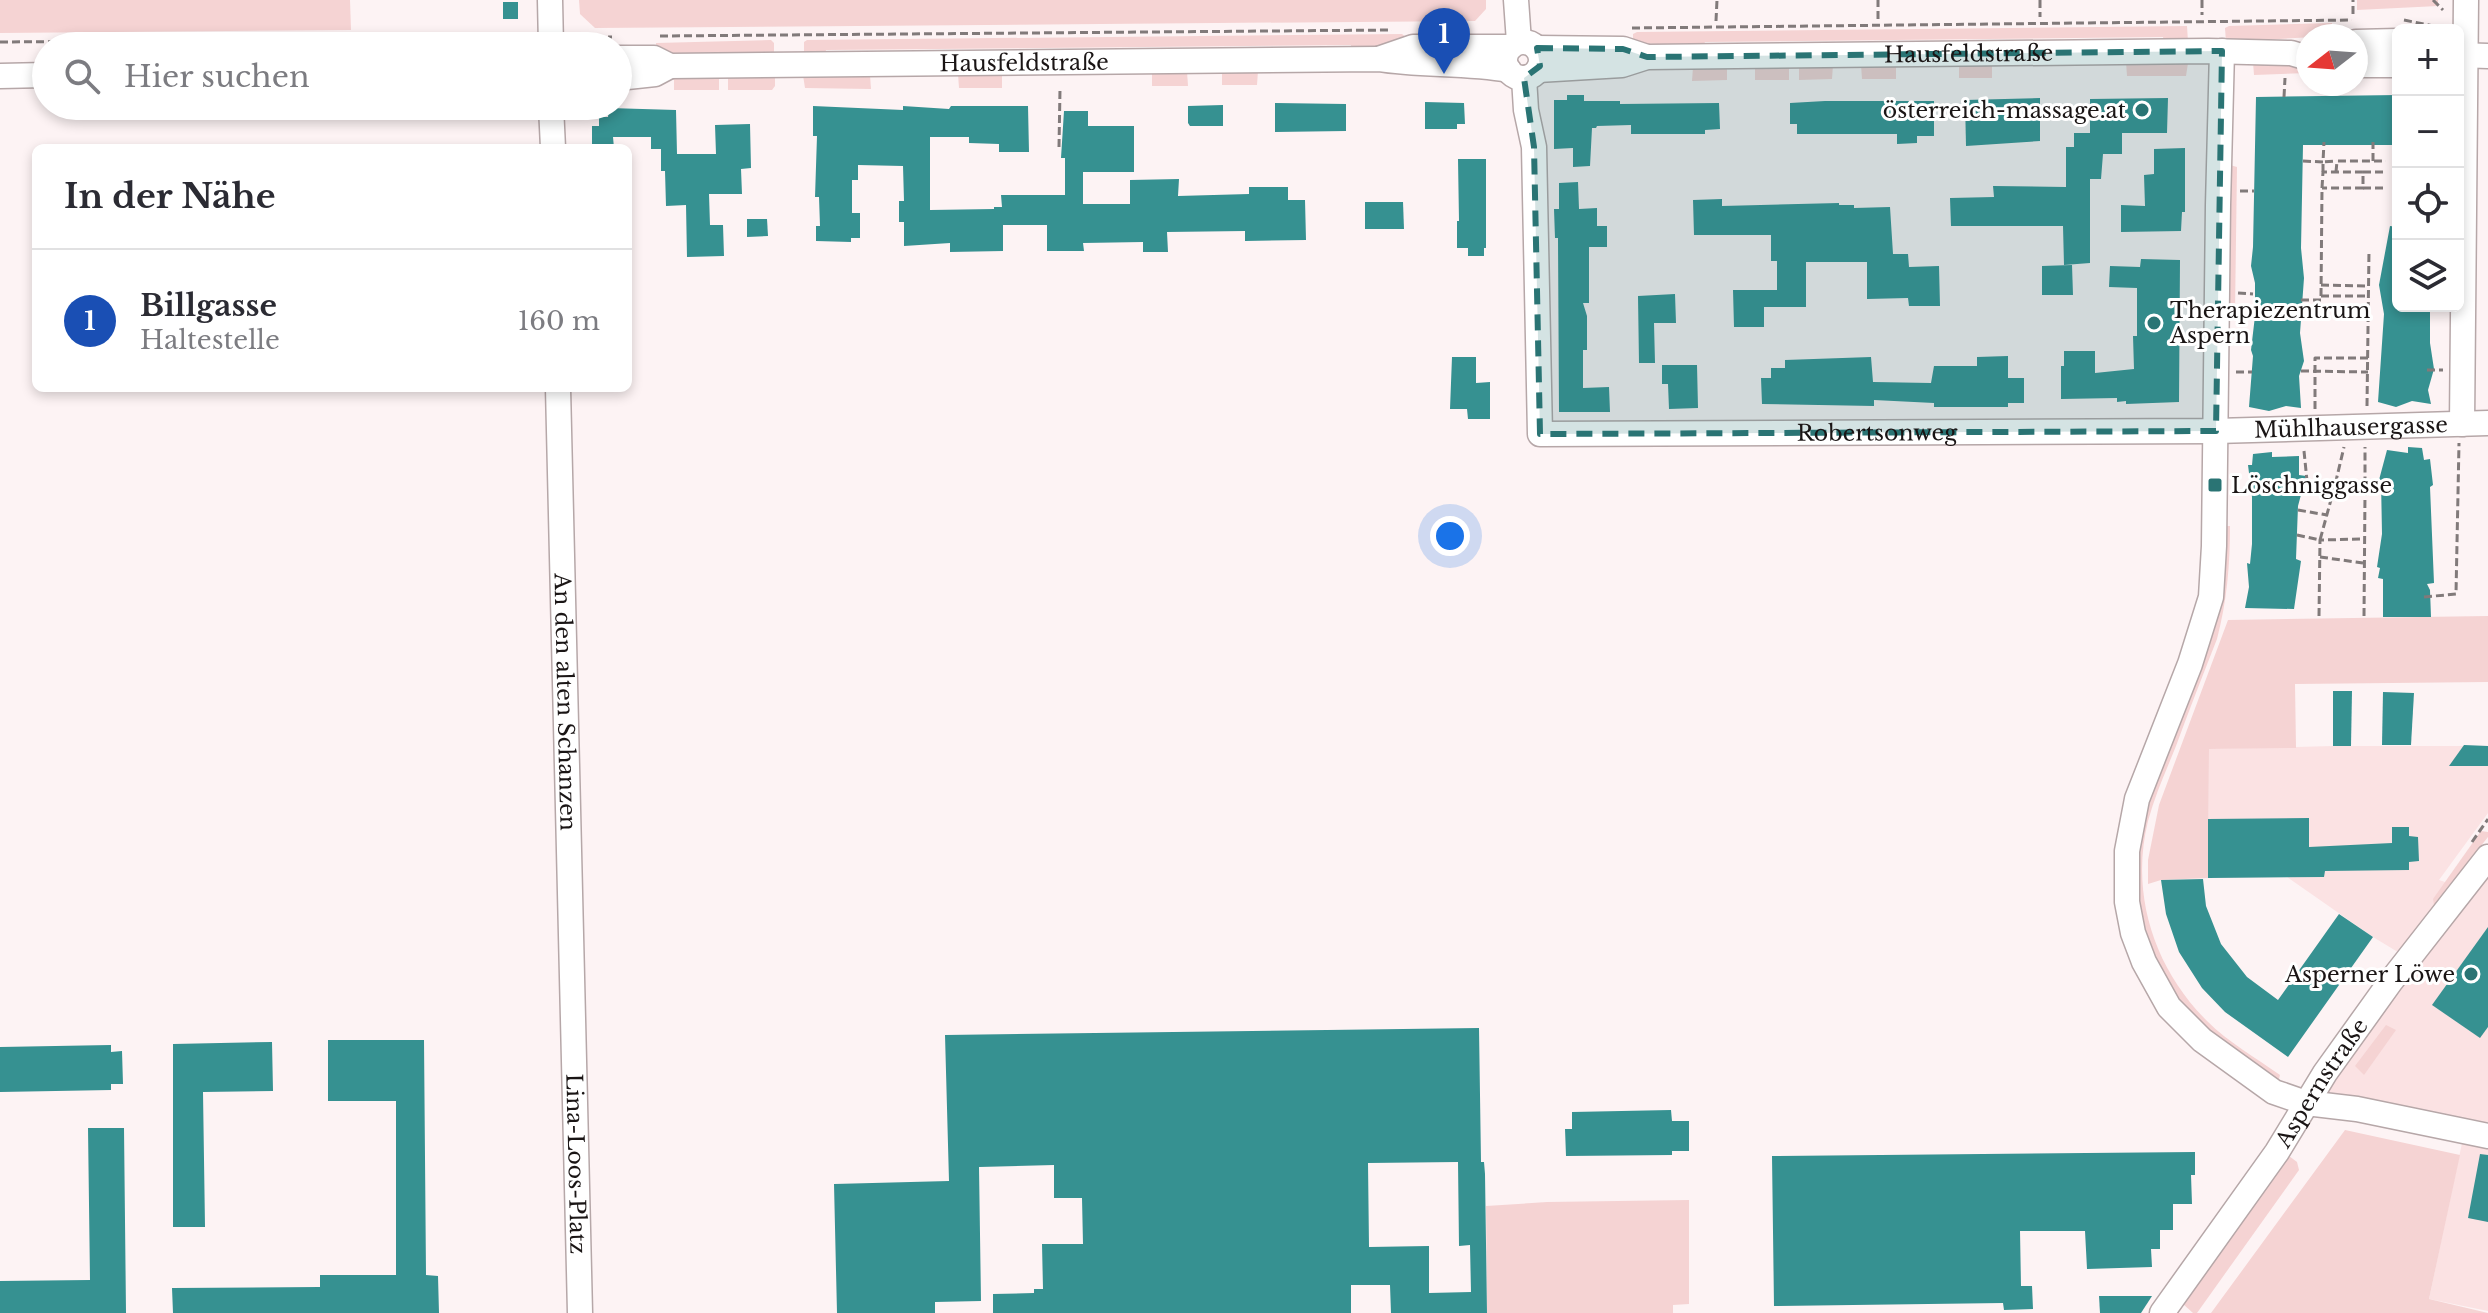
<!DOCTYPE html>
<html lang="de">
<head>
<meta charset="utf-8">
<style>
  :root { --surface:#fff; --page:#f2f2f3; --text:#2b2b33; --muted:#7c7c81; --line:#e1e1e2; --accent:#0b8043 }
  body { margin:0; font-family:"Libre Baskerville",serif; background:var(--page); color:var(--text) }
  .controls { position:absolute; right:24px; top:24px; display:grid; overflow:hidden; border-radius:12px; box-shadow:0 4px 12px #0003 }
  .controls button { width:72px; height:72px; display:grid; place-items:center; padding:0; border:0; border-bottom:2px solid var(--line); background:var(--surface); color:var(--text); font:40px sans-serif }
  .compass { position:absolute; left:2296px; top:24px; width:72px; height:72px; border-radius:50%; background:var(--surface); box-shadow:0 4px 12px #0003; rotate:253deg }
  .you { position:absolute; left:1450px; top:536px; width:28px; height:28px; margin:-20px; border:6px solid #fff; border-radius:50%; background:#1a73e8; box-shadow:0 0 0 12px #1a73e833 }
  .badge { display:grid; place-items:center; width:52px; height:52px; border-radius:50%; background:var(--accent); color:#fff; font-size:26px; font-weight:700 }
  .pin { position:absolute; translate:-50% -66px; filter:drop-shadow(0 2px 4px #0008) }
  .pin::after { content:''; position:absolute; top:42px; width:28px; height:24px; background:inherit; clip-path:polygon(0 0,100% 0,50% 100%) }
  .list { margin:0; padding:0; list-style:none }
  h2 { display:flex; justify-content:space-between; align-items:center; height:104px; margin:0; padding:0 32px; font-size:34px }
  h2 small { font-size:26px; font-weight:400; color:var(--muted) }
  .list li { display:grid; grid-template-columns:52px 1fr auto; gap:24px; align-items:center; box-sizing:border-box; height:144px; padding:0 32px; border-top:2px solid var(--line) }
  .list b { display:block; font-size:30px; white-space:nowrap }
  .list p { margin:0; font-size:26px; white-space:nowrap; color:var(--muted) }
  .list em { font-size:26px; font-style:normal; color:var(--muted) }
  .icon { flex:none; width:44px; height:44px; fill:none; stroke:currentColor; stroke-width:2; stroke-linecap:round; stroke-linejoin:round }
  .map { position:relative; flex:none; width:2488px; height:1313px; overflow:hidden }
  .search { position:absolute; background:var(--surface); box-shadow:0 4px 12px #0003; left:32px; top:32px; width:600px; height:88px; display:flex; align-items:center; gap:20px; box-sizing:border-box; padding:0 28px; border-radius:44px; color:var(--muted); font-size:30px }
  .panel { position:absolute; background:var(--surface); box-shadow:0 4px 12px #0003; left:32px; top:144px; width:600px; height:248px; border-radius:12px }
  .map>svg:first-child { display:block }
  .built { fill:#fbe2e3 }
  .green { fill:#f5d3d3 }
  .building { fill:#369191; fill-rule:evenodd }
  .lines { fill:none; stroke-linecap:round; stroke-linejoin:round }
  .minor-casing { stroke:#b6a7a8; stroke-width:27 }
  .path { stroke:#817a7a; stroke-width:3; stroke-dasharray:8 4; stroke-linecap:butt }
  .minor { stroke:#fff; stroke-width:24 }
  .marked { fill:#2a7474; fill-opacity:0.2; stroke:#2a7474; stroke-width:6; stroke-dasharray:16 10; stroke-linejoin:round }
  .poi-dot { fill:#2a7474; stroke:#fff; stroke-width:3 }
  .labels { text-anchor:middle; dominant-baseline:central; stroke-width:6; stroke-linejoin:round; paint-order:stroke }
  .street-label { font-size:22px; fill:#1a1515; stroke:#fff }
  .poi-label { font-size:22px; fill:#1a1515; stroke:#fff; text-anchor:end }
</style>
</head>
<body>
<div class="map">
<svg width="2488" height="1313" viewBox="0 0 2488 1313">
  <rect width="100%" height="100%" fill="#fdf3f4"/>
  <polygon class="built" points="2333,746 2488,746 2488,813 2439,880 2466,889 2488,860 2488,1311 2429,1299 2465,1129 2319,1097 2411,960 2373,937 2287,877 2208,878 2209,749"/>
  <g class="green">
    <polygon points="0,0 350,0 351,30 0,33"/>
    <polygon points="579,0 1486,0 1486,9 1475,21 595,28 580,14"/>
    <polygon points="2357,0 2438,0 2438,6 2357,10"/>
    <polygon points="2332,23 2332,36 2226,42 2225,28 2229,26"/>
    <polygon points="2187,26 2188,42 2164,41 2163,37 1705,42 1703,46 1633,43 1633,34 1637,32"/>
    <polygon points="1402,34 1406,37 1382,48 1351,49 1351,45 826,50 825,55 804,55 804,42 807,40"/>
    <polygon points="771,40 774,43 774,56 685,56 657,52 656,43"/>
    <polygon points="2126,62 2188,63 2186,76 2127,76"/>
    <polygon points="2253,62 2308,66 2308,73 2254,75"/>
    <polygon points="1992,63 1992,78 1959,78 1959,64"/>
    <polygon points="1799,65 1833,65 1832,79 1799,80"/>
    <polygon points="1861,65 1896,65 1896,79 1862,79"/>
    <rect x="1755" y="66" width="34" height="14"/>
    <polygon points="1693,67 1727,67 1727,80 1692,81"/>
    <polygon points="1152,71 1187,71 1188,86 1152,86"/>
    <polygon points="1222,71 1258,71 1257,85 1222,85"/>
    <polygon points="1002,73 1002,88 959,88 958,74"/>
    <polygon points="803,75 870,75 871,89 805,88"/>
    <polygon points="719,76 719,90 674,90 674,78"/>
    <polygon points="728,76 775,76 775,86 772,90 728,90"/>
    <polygon points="2230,165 2237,167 2235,312 2231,315 2228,314"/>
    <path d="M2224,526H2230C2230,565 2227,601 2217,639C2203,675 2189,710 2176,746C2166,771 2155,795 2148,821C2130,894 2154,968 2207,1021C2228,1042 2256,1058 2280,1075L2278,1083C2251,1063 2219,1044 2195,1020C2158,982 2133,922 2135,869C2136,853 2139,837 2141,821Z"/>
    <polygon points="2488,616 2488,682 2295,684 2296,748 2209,749 2208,878 2161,880 2148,884 2148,860 2159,805 2228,620"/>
    <polygon points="2481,831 2488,832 2488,837 2434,905 2433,899"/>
    <polygon points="2386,1025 2396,1030 2364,1075 2355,1066"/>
    <polygon points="2345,1130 2460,1155 2429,1299 2488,1313 2211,1313"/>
    <polygon points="2289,1156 2297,1162 2299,1170 2197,1313 2193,1313 2183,1304"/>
    <polygon points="1689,1200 1689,1304 1673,1305 1673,1313 1487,1313 1486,1206 1547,1202"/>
  </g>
  <g class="building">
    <rect x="503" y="2" width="15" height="17"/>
    <polygon points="1567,95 1584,95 1584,101 1620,101 1620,104 1719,103 1720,129 1705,130 1705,134 1631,134 1631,125 1597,126 1596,128 1592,128 1590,166 1573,167 1573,148 1554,149 1554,100 1567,100"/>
    <polygon points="2398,95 2398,145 2303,145 2301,248 2304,278 2300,333 2304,361 2299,376 2301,408 2286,406 2269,411 2249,407 2253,356 2251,350 2255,316 2255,283 2251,266 2253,247 2256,97"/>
    <polygon points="2040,98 2040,141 1966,146 1965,100"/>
    <polygon points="2168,98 2167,133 2122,133 2122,154 2103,154 2101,179 2090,179 2090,263 2064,265 2063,226 1951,226 1950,198 1994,197 1993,186 2066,187 2066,147 2074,147 2074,133 2090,133 2090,99"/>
    <polygon points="1825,101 1934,101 1934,136 1917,136 1917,143 1897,144 1897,134 1797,134 1797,124 1790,124 1790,103"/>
    <polygon points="1425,102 1464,103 1465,124 1457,124 1457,129 1425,129"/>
    <polygon points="1275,103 1346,104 1346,131 1275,132"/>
    <polygon points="1223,105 1223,126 1190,126 1188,123 1188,106"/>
    <polygon points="813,106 903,110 903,106 949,109 951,106 1028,106 1029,152 999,152 999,144 969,143 969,137 930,137 930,210 994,209 994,207 1002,207 1001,195 1065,195 1065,158 1061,158 1064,111 1088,111 1088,126 1134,126 1134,172 1083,172 1083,204 1130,204 1130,180 1179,179 1178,196 1249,194 1249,187 1288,187 1288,200 1305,200 1306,240 1245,241 1245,231 1167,232 1168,252 1143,252 1143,242 1083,243 1084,251 1047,251 1047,225 1003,225 1003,251 950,252 950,243 904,246 904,222 899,222 899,201 904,201 903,166 858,165 858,180 852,180 852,213 860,213 860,238 851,238 851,242 816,241 816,226 820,226 819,197 815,197 817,136 813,136"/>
    <polygon points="609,108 676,110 677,154 716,154 715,125 750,124 751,168 741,169 742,194 709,194 710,225 723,225 724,256 687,257 686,205 666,206 665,171 661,171 661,149 651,149 651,137 613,137 614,148 592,148 592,126 599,126 599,117 608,117"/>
    <polygon points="2185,148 2185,212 2182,212 2181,231 2121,232 2121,205 2145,206 2144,175 2154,174 2154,149"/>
    <polygon points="1458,159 1486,159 1486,248 1484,248 1484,256 1468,256 1468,248 1457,248 1457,221 1459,221"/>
    <polygon points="1578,182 1579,209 1597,208 1597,226 1607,226 1607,247 1589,247 1589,303 1583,303 1587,316 1587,350 1583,350 1583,388 1609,387 1610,412 1559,412 1558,238 1555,238 1554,209 1559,209 1559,183"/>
    <polygon points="1722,199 1722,206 1839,203 1839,205 1854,205 1854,208 1890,207 1893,254 1908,254 1909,267 1939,266 1940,306 1909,306 1908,298 1867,299 1867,262 1806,262 1806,307 1764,307 1764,327 1734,327 1733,290 1777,290 1777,261 1771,261 1771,235 1694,235 1693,200"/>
    <polygon points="1365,202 1403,202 1404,229 1365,229"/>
    <polygon points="747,219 767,219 768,236 747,237"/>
    <polygon points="2390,226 2398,227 2398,306 2430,306 2430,343 2434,369 2428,390 2431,404 2412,401 2396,407 2378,402 2384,314 2379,285"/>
    <polygon points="2141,259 2180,260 2179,402 2126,404 2126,401 2117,402 2117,398 2061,399 2061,366 2064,366 2064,351 2095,351 2095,373 2134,369 2133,336 2137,336 2137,288 2109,287 2110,266 2140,267"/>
    <polygon points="2072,265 2073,295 2042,295 2042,266"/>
    <polygon points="1675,294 1676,323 1654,323 1655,363 1639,363 1638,296"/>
    <polygon points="2008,356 2008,378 2024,378 2024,403 2008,403 2008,407 1934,407 1934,403 1874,400 1874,406 1762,404 1761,378 1771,378 1771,368 1785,368 1785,360 1871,357 1873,382 1931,383 1934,366 1977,366 1977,357"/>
    <polygon points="1452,357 1476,357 1476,383 1490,382 1490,419 1468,419 1467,409 1450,409"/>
    <polygon points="1662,365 1697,365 1698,408 1669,409 1668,384 1662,384"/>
    <polygon points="2408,447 2422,448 2424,460 2430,459 2433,485 2430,487 2434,583 2427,584 2430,590 2431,617 2383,617 2383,579 2378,578 2380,568 2377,567 2382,534 2381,480 2379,480 2387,450 2408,453"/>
    <polygon points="2272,452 2272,457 2299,456 2299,475 2306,476 2298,506 2296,559 2301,561 2294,609 2245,608 2249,587 2247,563 2250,564 2252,544 2252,497 2248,465 2252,465 2253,454"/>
    <polygon points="2333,691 2352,691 2351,746 2333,746"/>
    <polygon points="2383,692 2414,693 2411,745 2382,745"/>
    <polygon points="2464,745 2488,746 2488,766 2449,766"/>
    <polygon points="2309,818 2309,847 2392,843 2392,827 2409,827 2409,836 2418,837 2419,861 2409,862 2409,870 2325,871 2324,877 2208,878 2208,819"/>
    <polygon points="2203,879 2206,906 2221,944 2247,977 2278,1000 2339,914 2373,937 2288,1057 2225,1012 2202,988 2179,952 2166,914 2161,880"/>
    <polygon points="2488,927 2488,1027 2480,1038 2432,1005"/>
    <path d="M1479,1028L1481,1162H1484L1485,1174L1487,1313H1391L1390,1285H1351V1313H993V1294L1034,1293V1289H1043L1042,1244H1083L1082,1198H1054V1165L979,1167L981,1301L935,1302V1313H837L834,1184L949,1181L945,1035ZM1458,1162L1459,1246L1470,1245L1471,1292L1429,1293V1246L1369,1247L1368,1163Z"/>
    <polygon points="328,1040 424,1040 426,1275 438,1276 439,1313 173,1313 172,1288 320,1287 320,1275 396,1275 396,1101 328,1101"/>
    <polygon points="272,1042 273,1091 203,1092 205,1227 173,1227 173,1044"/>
    <polygon points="111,1045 111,1052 122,1051 123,1084 111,1084 111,1090 0,1092 0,1047"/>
    <polygon points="1671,1110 1672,1121 1689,1121 1689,1151 1672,1151 1672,1155 1566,1156 1565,1129 1572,1129 1572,1112"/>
    <polygon points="88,1128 124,1128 126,1313 0,1313 0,1281 90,1280"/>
    <polygon points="2195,1152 2195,1175 2191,1175 2192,1204 2173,1204 2173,1230 2160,1230 2160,1249 2151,1249 2152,1267 2087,1269 2085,1231 2020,1231 2021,1286 2032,1286 2033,1309 2004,1310 2003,1303 1774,1306 1772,1156"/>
    <polygon points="2480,1154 2488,1155 2488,1222 2468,1218"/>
    <polygon points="2099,1296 2152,1296 2141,1313 2100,1313"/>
  </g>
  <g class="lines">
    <g class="minor-casing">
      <g id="minor">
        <polyline points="550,0 551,46"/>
        <polyline points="1516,0 1519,42"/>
        <polyline points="2356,42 2398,41"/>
        <circle cx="1523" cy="60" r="18"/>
        <polyline points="1537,48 1623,49 1647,57"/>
        <polyline points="2222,51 2218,205 2214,546 2211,597 2190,664 2137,799 2127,851 2127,902 2133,933 2144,962 2169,1007 2202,1040 2274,1092 2306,1103 2357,1109 2488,1136"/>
        <polyline points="2458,55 2488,56"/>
        <path id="s1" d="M618,58H654L670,66L1378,59C1422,66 1465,62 1509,70"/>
        <polyline points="1381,58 1413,47 1511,47"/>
        <polyline points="2356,65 2398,65"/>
        <path id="s2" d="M1538,70L1622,65L1647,57L2208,51L2291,53L2308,58"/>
        <polyline points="0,76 46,75"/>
        <polyline points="618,78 655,74 670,66"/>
        <path id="s3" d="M1524,78L1526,110L1534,147L1540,434L2216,431L2488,423"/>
        <polyline points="551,106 553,148"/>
        <path id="s4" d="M558,388L580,1313"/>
        <polyline points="2462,424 2466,0"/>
        <path id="s5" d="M2162,1313L2277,1152L2325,1073L2391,981L2488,857"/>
      </g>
    </g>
    <g class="path">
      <polyline points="2040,0 2040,17"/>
      <polyline points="2202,0 2202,15"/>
      <polyline points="2433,0 2443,10"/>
      <polyline points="2353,14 2353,0"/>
      <polyline points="1878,19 1878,0"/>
      <polyline points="2404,20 2443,28"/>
      <polyline points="1716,21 1717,0"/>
      <polyline points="1632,28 2352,20"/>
      <polyline points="660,36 1392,30"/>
      <polyline points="572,37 612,37"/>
      <polyline points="0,42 528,38"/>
      <polyline points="585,46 585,37"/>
      <polyline points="2284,97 2285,78"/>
      <polyline points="1059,147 1060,89"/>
      <polyline points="2303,161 2323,162 2324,142"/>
      <polyline points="2373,161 2373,142"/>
      <polyline points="2323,172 2323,162 2337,161"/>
      <polyline points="2336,172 2337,161 2386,161"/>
      <polyline points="2363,172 2386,172"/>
      <polyline points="2363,188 2386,188"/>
      <polyline points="2240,191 2254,191"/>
      <polyline points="2321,285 2369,286"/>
      <polyline points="2238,293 2253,294"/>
      <polyline points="2321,296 2322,188 2323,172 2363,172 2363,188 2322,188"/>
      <polyline points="2301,300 2321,300 2321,296 2369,296"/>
      <polyline points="2427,370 2443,370"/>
      <polyline points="2301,371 2368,372"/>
      <polyline points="2236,372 2252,372"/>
      <polyline points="2367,406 2369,250"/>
      <polyline points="2315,409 2315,358 2368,358"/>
      <polyline points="2304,451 2307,481 2335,485 2344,447"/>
      <polyline points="2298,510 2327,515"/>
      <polyline points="2297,535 2320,540 2335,485 2365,493 2365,447"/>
      <polyline points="2320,557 2363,563"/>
      <polyline points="2424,597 2456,594 2459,443"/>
      <polyline points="2319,616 2320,540 2363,539"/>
      <polyline points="2364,616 2365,493"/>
      <polyline points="2472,842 2488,819"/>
    </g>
    <use href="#minor" class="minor"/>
  </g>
  <path class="marked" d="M1537,48L1623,49L1647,57L2222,51L2216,431L1540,434L1534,147L1524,78L1540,66Z"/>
  <g class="poi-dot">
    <circle cx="2142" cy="110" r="8"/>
    <circle cx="2154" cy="323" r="8"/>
    <rect x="2207" y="477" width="16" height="16" rx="4"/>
    <circle cx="2471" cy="974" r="8"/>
  </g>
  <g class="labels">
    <g class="street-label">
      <text stroke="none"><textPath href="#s2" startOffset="432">Hausfeldstraße</textPath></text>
      <text stroke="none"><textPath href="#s1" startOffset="408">Hausfeldstraße</textPath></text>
      <text stroke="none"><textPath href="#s3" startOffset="1168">Mühlhausergasse</textPath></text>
      <text stroke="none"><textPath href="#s3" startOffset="694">Robertsonweg</textPath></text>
      <text stroke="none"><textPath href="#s4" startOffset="314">An den alten Schanzen</textPath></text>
      <text stroke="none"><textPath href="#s5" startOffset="280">Aspernstraße</textPath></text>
      <text stroke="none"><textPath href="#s4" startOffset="776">Lina-Loos-Platz</textPath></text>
    </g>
    <g class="poi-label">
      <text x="2126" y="110">österreich-massage.at</text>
      <text x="2170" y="310" text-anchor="start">Therapiezentrum<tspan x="2170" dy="25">Aspern</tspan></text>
      <text x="2231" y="485" text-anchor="start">Löschniggasse</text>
      <text x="2455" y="974">Asperner Löwe</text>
    </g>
  </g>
</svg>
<div class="controls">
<button>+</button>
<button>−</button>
<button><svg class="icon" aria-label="locate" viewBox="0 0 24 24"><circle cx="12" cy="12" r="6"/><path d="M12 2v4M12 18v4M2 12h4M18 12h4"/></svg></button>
<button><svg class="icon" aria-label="layers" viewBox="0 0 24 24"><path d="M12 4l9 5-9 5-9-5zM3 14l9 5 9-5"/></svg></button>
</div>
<svg class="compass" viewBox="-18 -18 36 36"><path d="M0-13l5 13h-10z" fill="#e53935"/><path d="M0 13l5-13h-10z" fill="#7c7c81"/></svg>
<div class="you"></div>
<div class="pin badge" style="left:1444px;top:74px;background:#1a4fb4">1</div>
<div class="search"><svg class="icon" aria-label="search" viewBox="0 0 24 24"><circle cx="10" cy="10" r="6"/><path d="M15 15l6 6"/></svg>Hier suchen</div>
<section class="panel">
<h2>In der Nähe<small></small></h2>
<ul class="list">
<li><span class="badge" style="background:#1a4fb4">1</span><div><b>Billgasse</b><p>Haltestelle</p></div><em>160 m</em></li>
</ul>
</section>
</div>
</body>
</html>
